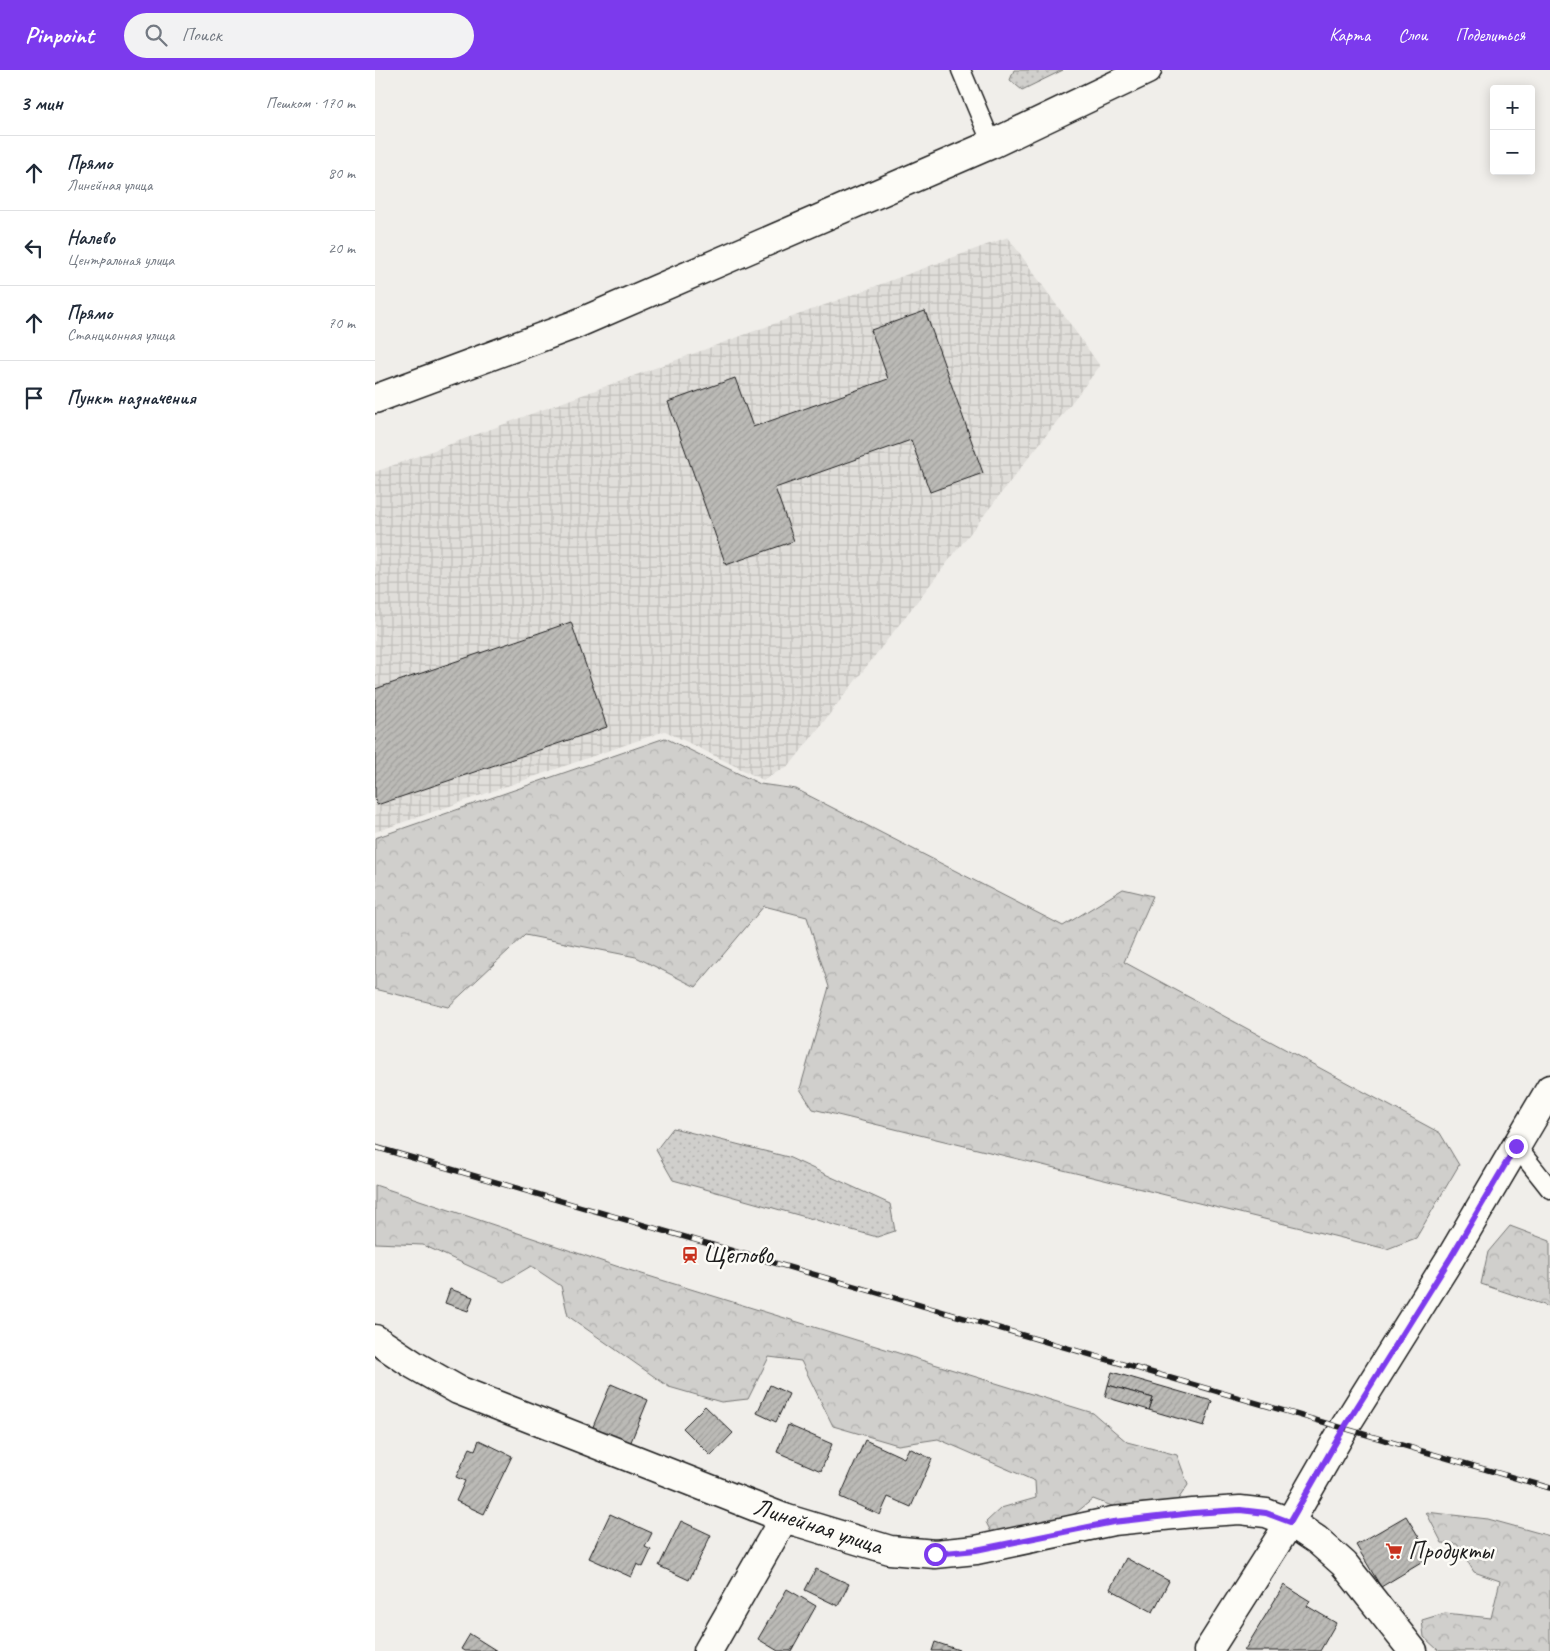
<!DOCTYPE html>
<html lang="ru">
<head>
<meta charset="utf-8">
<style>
  :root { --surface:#fff; --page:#f2f2f3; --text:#1f2937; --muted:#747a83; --line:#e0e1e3; --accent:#7c3aed }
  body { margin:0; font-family:Caveat,sans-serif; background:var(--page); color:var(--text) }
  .controls { position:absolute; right:15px; top:15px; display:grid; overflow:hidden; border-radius:5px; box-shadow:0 2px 12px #0003 }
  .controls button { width:45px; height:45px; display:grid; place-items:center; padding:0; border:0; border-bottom:1px solid var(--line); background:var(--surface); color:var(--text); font:25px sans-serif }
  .stop { position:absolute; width:15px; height:15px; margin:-11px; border:4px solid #7c3aed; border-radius:50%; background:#fff }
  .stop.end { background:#7c3aed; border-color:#fff; box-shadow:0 1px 5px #0008 }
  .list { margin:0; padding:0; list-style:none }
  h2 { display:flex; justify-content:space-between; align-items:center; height:65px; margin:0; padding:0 20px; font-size:21px }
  h2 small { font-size:16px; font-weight:400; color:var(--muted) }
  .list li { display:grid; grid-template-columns:32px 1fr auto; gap:15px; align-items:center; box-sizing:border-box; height:75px; padding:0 20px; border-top:1px solid var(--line) }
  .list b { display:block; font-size:19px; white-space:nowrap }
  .list p { margin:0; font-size:16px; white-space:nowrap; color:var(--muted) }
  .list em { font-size:16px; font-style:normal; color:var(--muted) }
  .icon { flex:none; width:28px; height:28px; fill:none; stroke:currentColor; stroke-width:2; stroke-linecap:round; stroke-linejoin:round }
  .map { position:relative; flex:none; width:1175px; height:1581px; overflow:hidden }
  header { display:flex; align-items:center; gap:30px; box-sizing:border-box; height:70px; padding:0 25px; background:var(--accent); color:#fff }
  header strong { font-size:24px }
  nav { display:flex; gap:28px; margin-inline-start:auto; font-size:18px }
  .search { width:350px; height:45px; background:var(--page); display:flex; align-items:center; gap:12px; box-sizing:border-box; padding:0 18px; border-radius:28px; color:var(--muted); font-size:19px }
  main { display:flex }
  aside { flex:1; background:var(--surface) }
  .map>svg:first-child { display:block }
  .industrial { fill:url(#industrial-grid) }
  .grass { fill:url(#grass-dots); stroke:#767674 }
  .forest { fill:url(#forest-crowns); stroke:#767674 }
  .building { fill:url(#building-hatch); stroke:#1c1c1c }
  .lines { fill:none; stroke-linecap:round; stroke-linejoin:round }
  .service-casing { stroke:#1c1c1c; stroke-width:21 }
  .minor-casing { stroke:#1c1c1c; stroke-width:31 }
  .tertiary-casing { stroke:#1c1c1c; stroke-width:31 }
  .service { stroke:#fdfcf7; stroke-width:18 }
  .minor { stroke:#fdfcf7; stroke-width:28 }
  .tertiary { stroke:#fdfcf7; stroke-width:28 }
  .rail-casing { stroke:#1c1c1c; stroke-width:5.5 }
  .rail { stroke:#fdfcf7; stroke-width:4; stroke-dasharray:11; stroke-linecap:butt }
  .route { stroke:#7c3aed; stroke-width:6 }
  .labels { text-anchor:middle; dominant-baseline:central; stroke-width:5; stroke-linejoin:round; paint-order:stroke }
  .poi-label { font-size:25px; fill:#1c1c1c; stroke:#fdfcf7; text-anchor:start }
  .street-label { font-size:25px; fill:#1c1c1c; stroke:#fdfcf7 }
</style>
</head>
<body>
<header>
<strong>Pinpoint</strong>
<div class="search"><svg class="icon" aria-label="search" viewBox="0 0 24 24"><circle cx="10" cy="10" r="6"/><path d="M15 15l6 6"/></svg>Поиск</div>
<nav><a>Карта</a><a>Слои</a><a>Поделиться</a></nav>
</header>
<main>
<aside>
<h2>3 мин<small>Пешком · 170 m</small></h2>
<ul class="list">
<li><svg class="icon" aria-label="ahead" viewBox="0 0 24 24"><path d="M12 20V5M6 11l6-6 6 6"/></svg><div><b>Прямо</b><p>Линейная улица</p></div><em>80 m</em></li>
<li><svg class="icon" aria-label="left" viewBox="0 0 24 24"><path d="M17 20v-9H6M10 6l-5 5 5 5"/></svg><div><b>Налево</b><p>Центральная улица</p></div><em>20 m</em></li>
<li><svg class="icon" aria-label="ahead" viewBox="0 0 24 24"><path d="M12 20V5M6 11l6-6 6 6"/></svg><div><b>Прямо</b><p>Станционная улица</p></div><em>70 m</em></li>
<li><svg class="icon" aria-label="arrive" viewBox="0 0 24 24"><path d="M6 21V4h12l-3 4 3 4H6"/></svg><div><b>Пункт назначения</b></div></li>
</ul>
</aside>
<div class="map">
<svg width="1175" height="1581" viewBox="0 0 1175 1581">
  <defs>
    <pattern id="industrial-grid" width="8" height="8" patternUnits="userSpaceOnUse" patternTransform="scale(1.25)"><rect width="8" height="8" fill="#e0deda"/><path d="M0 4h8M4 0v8" fill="none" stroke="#c0beba"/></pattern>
    <pattern id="grass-dots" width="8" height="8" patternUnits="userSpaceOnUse" patternTransform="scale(1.25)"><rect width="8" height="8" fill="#d0cfcc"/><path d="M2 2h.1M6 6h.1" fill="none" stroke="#b2b1af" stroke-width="1.8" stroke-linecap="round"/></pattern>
    <pattern id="forest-crowns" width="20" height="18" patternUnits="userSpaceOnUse" patternTransform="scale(1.25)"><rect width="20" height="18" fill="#d0cfcc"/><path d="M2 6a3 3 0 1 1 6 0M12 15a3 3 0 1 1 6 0" fill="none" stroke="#b2b1af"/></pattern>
    <pattern id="building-hatch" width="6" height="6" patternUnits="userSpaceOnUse" patternTransform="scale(1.25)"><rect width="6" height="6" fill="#bbbab6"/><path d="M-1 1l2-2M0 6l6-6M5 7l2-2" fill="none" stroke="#a09f9c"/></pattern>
  </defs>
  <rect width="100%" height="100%" fill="#f0eeea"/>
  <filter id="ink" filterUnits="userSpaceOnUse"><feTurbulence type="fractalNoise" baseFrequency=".02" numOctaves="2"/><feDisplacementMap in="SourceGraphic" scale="10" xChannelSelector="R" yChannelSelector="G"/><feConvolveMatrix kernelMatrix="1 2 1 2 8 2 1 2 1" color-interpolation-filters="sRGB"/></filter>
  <g filter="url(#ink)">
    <polygon class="industrial" points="633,167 725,296 415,695 388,710 290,661 0,762 0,402"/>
    <g class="grass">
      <polygon points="639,0 688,0 647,20 635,10"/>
      <polygon points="298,1058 413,1087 515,1134 520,1161 502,1167 298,1110 281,1080"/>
    </g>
    <g class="forest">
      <polygon points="290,668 385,714 421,719 688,856 748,819 778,826 749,892 1065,1063 1084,1095 1041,1168 1012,1179 438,1039 425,1019 454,917 432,847 389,836 321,917 261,887 150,865 73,937 0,919 0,768"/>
      <polygon points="0,1115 241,1196 718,1343 752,1372 802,1385 813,1415 797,1438 748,1440 718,1429 687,1454 616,1462 611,1452 626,1438 661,1428 660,1411 563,1369 523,1375 458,1356 426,1291 394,1287 373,1329 346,1332 294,1317 193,1246 186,1216 156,1196 129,1212 48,1175 0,1173"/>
      <polygon points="1135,1156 1175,1171 1175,1237 1106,1214 1113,1182"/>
      <polygon points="1051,1442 1113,1449 1175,1466 1175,1581 1064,1581 1049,1567 1047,1550 1070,1543 1116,1548 1125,1511 1099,1502 1082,1474 1067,1473"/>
    </g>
    <g class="building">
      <polygon points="550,241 608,403 555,422 536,370 400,418 419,471 351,495 293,332 360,308 378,357 513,309 496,260"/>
      <polygon points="196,552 232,657 2,735 0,728 0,619"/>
      <polygon points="75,1219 98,1227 93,1241 70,1233"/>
      <polygon points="737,1302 837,1331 829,1356 774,1340 778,1328 733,1315"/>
      <polygon points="236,1314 273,1330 255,1374 217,1359"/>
      <polygon points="395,1315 414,1324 401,1352 382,1343"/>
      <polygon points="733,1315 778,1328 774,1340 730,1327"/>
      <polygon points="330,1336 358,1363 336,1386 308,1358"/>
      <polygon points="413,1355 457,1374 446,1401 402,1382"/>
      <polygon points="104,1370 137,1386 109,1444 81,1431 90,1411 81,1407 95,1378 100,1380"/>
      <polygon points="490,1370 529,1388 534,1378 557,1389 536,1437 513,1427 505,1445 465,1427"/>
      <polygon points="235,1444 277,1463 270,1477 276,1480 268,1497 262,1494 256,1507 214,1488"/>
      <polygon points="1031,1446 1056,1487 1006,1517 981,1475"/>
      <polygon points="306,1451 336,1465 314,1510 284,1496"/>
      <polygon points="751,1488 794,1511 778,1542 735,1519"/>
      <polygon points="441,1499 474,1514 463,1536 430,1520"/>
      <polygon points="909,1515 935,1531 932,1536 961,1553 945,1581 869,1581"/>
      <polygon points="412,1519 441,1536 416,1581 403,1581 383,1569"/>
      <polygon points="95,1564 122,1581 89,1581 86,1579"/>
      <polygon points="560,1572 587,1581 557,1581"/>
    </g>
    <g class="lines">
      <g class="service-casing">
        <g id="service">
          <polyline points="586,0 617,74"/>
          <polyline points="1141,1076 1175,1119"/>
        </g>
      </g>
      <g class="minor-casing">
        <g id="minor">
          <polyline points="0,1269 39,1295 83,1320 409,1448 515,1480 560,1484 601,1480 738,1451 818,1443 865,1440 891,1443 915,1452 942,1470 969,1494 1038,1581"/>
          <polyline points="333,1581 409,1448"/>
          <polyline points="833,1581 915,1452 969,1358 1076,1187 1175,1019"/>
        </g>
      </g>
      <g class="tertiary-casing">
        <polyline id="tertiary" points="0,329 199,255 617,74 772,0"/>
      </g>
      <use href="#service" class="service"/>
      <use href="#minor" class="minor"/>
      <use href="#tertiary" class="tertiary"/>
      <g class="rail-casing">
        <polyline id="rail" points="0,1077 1175,1418"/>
      </g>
      <use href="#rail" class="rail"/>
    </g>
  </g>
  <g class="lines" filter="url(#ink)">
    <polyline class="route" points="560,1484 601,1480 738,1452 818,1443 865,1440 891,1443 915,1452 969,1358 1076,1187 1141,1076"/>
  </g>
  <defs>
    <g id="station-bare" transform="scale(1.35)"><path d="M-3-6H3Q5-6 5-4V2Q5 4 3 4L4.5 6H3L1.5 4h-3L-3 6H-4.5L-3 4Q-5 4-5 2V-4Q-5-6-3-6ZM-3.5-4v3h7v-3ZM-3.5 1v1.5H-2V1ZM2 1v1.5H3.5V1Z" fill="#c8321e" stroke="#fdfcf7" stroke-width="2.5" paint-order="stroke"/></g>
    <g id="supermarket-bare" transform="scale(1.35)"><path d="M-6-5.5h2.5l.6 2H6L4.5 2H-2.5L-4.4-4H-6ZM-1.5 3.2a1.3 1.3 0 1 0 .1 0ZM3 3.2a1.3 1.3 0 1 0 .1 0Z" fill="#c8321e" stroke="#fdfcf7" stroke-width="2.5" paint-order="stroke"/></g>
  </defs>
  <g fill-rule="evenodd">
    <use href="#station-bare" x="315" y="1185"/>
    <use href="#supermarket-bare" x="1019" y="1481"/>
  </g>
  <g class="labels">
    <g class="poi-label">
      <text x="329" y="1185">Щеглово</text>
      <text x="1033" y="1481">Продукты</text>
    </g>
    <g class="street-label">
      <text transform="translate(443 1456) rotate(18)">Линейная улица</text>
    </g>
  </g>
</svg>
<div class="controls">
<button>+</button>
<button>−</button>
</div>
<div class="stop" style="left:560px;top:1484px"></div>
<div class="stop end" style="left:1141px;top:1076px"></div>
</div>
</main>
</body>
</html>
